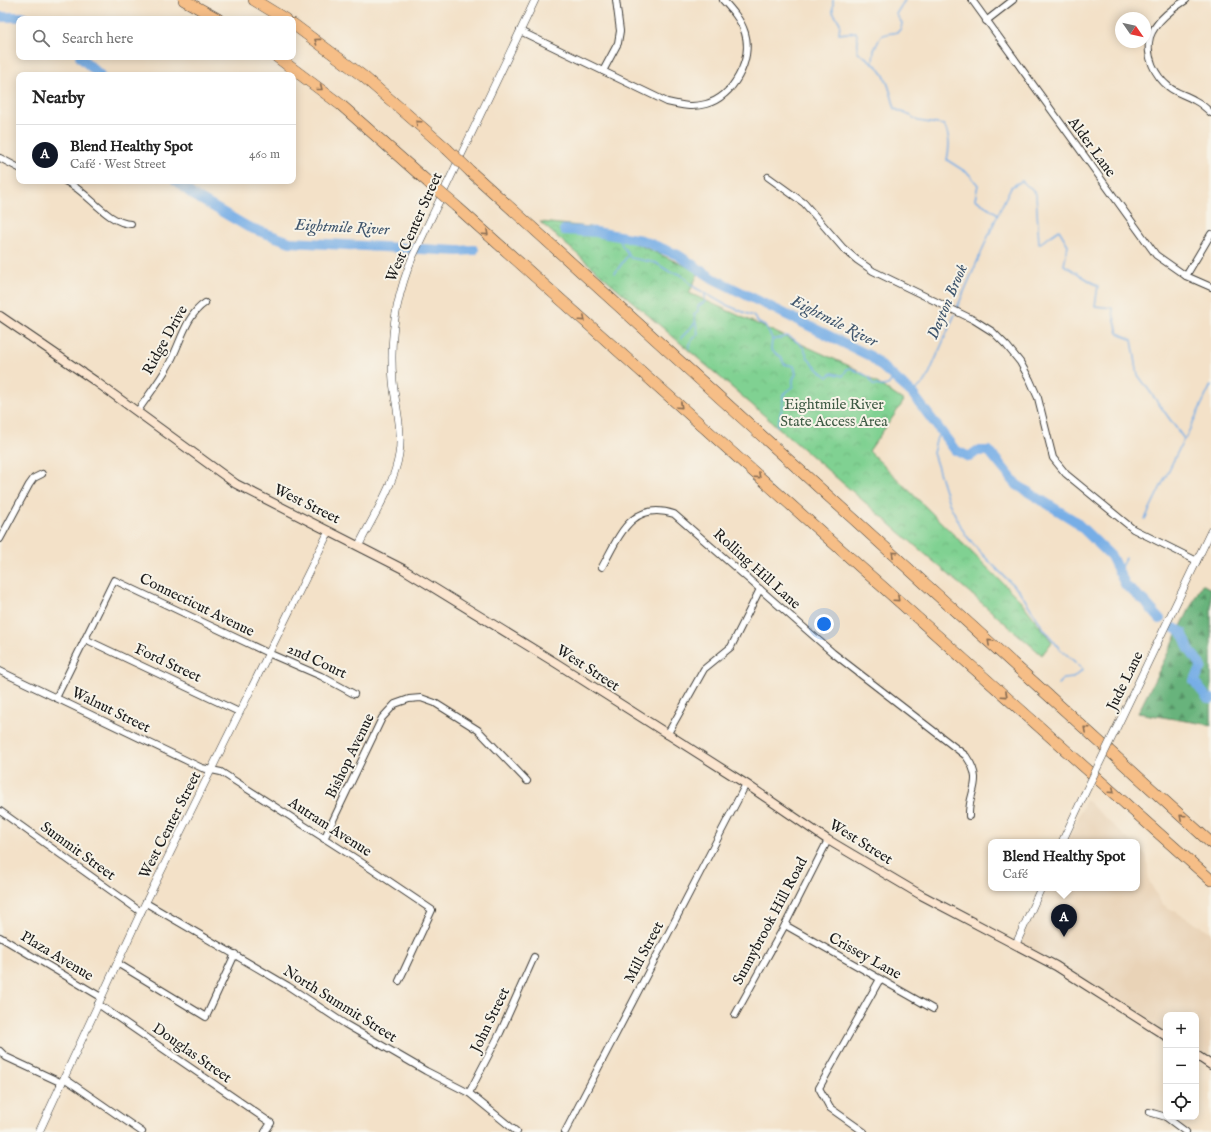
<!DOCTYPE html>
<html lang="en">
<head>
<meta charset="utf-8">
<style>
  :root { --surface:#fff; --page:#f6f6f6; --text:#222; --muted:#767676; --line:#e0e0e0; --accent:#111827 }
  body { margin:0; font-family:"IM FELL English",serif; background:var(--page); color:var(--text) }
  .controls { position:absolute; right:12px; bottom:12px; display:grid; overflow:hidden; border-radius:8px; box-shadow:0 2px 10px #0003 }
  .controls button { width:36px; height:36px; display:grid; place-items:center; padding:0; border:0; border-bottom:1px solid var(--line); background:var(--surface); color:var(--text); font:20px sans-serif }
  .compass { position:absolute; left:1115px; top:12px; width:36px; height:36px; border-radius:50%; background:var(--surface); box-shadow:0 2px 10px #0003; rotate:124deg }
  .you { position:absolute; left:824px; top:624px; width:14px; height:14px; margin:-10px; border:3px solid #fff; border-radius:50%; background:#1a73e8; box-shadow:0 0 0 6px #1a73e833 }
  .badge { display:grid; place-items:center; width:26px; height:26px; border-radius:50%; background:var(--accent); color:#fff; font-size:13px; font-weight:700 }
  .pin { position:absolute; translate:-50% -33px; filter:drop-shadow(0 1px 2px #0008) }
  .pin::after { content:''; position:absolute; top:21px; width:14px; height:12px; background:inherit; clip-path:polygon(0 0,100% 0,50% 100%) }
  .popup { position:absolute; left:988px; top:839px; width:152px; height:52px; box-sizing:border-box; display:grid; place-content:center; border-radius:8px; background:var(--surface); filter:drop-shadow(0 1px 3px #0005); font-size:13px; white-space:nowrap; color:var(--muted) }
  .popup b { font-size:15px; color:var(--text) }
  .popup::after { content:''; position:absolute; left:50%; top:100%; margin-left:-8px; border:8px solid transparent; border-top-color:var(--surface) }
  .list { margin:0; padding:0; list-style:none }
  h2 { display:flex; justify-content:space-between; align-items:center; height:52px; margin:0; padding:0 16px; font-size:17px }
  h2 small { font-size:13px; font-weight:400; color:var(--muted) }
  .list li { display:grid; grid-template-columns:26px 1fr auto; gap:12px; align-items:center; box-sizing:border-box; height:60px; padding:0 16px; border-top:1px solid var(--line) }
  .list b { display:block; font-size:15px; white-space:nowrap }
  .list p { margin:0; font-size:13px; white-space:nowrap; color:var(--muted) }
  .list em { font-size:13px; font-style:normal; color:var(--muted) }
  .icon { flex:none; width:22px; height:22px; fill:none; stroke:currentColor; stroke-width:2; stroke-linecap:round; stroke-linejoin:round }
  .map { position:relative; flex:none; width:1211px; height:1132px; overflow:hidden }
  .search { position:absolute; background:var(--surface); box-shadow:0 2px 10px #0003; left:16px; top:16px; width:280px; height:44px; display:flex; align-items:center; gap:10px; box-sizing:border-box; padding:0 14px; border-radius:8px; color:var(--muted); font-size:15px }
  .panel { position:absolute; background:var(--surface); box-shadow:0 2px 10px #0003; left:16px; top:72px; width:280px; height:112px; border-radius:8px }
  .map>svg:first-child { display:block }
  .built { fill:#e9d3b7 }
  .forest { fill:url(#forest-firs); stroke:#42684c }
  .park { fill:url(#park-crowns); stroke:#4e7657 }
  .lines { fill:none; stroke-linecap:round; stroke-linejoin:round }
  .stream { stroke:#77aee6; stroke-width:1.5 }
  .river { stroke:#77aee6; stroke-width:10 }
  .minor-casing { stroke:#3c3a36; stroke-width:8 }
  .tertiary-casing { stroke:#3c3a36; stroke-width:8 }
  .secondary-casing { stroke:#3c3a36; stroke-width:10 }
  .motorway-casing { stroke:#3c3a36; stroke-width:12 }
  .minor { stroke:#fff; stroke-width:6 }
  .tertiary { stroke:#fff; stroke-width:7 }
  .secondary { stroke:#fbe5cf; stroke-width:8 }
  .motorway { stroke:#f6be87; stroke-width:11 }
  .tertiary-bridge-casing { stroke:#3c3a36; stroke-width:8; stroke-linecap:butt }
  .motorway-bridge-casing { stroke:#3c3a36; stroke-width:12; stroke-linecap:butt }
  .tertiary-bridge { stroke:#fff; stroke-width:7 }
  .motorway-bridge { stroke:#f6be87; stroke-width:11 }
  .oneway { stroke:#896d52 }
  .labels { text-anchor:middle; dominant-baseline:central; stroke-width:4; stroke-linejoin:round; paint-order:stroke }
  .street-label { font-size:15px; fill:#1c1c1c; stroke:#f7f3e8 }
  .park-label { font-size:15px; fill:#3f5b45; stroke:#f7f3e8 }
  .water-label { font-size:16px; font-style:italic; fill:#40566d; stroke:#f7f3e8 }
</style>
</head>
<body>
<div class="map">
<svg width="1211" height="1132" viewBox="0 0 1211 1132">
  <defs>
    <pattern id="forest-firs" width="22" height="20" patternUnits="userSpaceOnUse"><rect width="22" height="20" fill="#68b37c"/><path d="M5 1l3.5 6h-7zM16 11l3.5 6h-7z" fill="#559165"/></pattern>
    <pattern id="park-crowns" width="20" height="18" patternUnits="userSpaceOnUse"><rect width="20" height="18" fill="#80d192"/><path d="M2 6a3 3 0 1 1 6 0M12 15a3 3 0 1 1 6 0" fill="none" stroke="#6eb37d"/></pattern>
  </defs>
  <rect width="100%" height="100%" fill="#f7f3e8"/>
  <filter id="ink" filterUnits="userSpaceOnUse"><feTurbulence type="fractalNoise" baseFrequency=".025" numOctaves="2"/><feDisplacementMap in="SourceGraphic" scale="8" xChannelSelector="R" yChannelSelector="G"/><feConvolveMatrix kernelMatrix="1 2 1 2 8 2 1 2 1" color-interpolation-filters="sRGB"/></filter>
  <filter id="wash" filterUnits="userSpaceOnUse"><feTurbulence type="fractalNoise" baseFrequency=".012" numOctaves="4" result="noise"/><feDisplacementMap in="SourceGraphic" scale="16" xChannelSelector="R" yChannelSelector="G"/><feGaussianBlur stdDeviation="0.9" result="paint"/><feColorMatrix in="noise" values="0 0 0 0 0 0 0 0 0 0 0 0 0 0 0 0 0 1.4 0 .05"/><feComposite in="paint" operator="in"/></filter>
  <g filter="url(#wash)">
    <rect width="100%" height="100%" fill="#f3e1c8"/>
    <g class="built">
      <polygon points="1086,800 1131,842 1067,842"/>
      <polygon points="1137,847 1147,856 1149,881 1162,904 1211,932 1211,1063 1196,1053 1196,1015 1166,1015 1166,1034 1019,943 1045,888 1137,888"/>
    </g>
    <polygon class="forest" points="1202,584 1211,589 1211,725 1138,713"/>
    <polygon class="park" points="540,222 589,227 621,237 699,272 689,293 856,369 904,401 869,451 1020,600 1052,642 1042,655"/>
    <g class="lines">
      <g class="stream">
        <path d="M833,0V12L840,23L839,34L856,32L858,39L857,52C886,69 887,78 895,109L911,116L918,121L944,125C950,137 950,146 947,160L969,174L978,185L975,199L998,214L956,310"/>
        <path d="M873,61L874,50L881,36C891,30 900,38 902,23L896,14L905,0"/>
        <polyline points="998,214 1011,187 1022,181 1036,194 1039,244 1059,230 1068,245 1064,265 1098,286 1095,306 1112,308 1118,333 1132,340 1138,375 1184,439 1145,519"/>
        <path d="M618,236L622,245L631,258L656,263L670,272L680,274L694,287L724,304L753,316L759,323L765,326L773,340L787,336C792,338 799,343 803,347C806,350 806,357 810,361C816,368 821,372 828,377L832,373L843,376L847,369L851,368L869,377L873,385L882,386L888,385L894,377"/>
        <polyline points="615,273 628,255"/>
        <polyline points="681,338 695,323"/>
        <polyline points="772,339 771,350 781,357 784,364 794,366 796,374 793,379 793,386 783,395 783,405 777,426"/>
        <polyline points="689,348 691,341 698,334 694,314 698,311 698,306 705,302 705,292"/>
        <polyline points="912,393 924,383 929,374 955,314"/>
        <polyline points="942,433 937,437 933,453 949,503 965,534 979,551 1020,592 1044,629 1059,648 1083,669 1073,678 1063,679 1058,684"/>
        <polyline points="1185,439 1211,385"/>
        <polyline points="1118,571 1126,558"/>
      </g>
      <g class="river">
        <polyline points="0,17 22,17 25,19"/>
        <polyline points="80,57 100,75"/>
        <polyline points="176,181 193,195 248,227 290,242 458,251 474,250"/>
        <polyline points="564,230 596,232 641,240 678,255 714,279 870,356 912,393 955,450 969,457 977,451 989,451 1017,485 1075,521 1111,556 1126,586 1144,601 1160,619"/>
        <polyline points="1174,628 1182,632 1189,649 1202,667 1194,681 1208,699 1211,699"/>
      </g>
    </g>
  </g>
  <g filter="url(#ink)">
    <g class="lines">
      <g class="minor-casing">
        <g id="minor">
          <polyline points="972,0 1156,255 1186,276 1211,287"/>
          <path d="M1186,0C1173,8 1155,22 1150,37C1145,56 1155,76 1169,87C1176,93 1186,95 1194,100C1200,103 1206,108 1211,113"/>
          <polyline points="986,21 1013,0"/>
          <path d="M520,31L667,102C680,105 692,108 706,104C733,97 753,60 745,33C741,20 732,10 723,0"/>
          <polyline points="603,71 618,43 620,31 616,0"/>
          <polyline points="0,158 19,168"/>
          <polyline points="768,177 804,203 843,248 857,260 873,271 974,320 993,332 1007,346 1020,362 1030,380 1038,398 1053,458 1066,474 1133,529 1197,561"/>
          <path d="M65,181C88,191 106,223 131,224"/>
          <polyline points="1186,276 1211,234"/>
          <path d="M137,412C147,397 159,382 168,366C180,346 185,316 205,303"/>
          <polyline points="0,539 29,485 34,478 42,474"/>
          <path d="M602,567C619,537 631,500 674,514L833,653L966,756C985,783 968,790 969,816"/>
          <polyline points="85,639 239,712"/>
          <polyline points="0,671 202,768 221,772 358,860 432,910 399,981"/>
          <polyline points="56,698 114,580 268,653 321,676 354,694"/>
          <polyline points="667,735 704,669 731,647 760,589"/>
          <polyline points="0,811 141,912"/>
          <polyline points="324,839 382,718 395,704 409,699 421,698 435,703 478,730 527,781"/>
          <polyline points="146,903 288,986 345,1024 426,1071 469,1093 517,1132"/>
          <polyline points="785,925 933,1009"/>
          <polyline points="0,937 101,997"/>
          <polyline points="117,963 206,1017 235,954"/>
          <polyline points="98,1004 271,1123 265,1132"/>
          <polyline points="735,1015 785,925 828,840"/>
          <polyline points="0,1051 6,1057 62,1083"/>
          <polyline points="64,1078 142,1132"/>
          <polyline points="469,1093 500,1033 534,957"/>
          <polyline points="1149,1112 1166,1117"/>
          <polyline points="1166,1117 1186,1132"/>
          <polyline points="565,1132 746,784"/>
          <polyline points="864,1132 830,1108 819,1088 880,979"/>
        </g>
      </g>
      <g class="tertiary-casing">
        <g id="tertiary">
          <path d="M359,545C373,516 394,486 399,454C403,430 395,404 393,381C389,336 396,296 413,256L535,0"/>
          <polyline points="1115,731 1211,531"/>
          <polyline points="1062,842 1084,795"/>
          <polyline points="1016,944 1041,888"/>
          <polyline points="39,1132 141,912 329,531"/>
        </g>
      </g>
      <g class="secondary-casing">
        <g id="secondary">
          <polyline points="0,316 95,381 236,484 403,569 556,663 746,784 828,840 921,895 1056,966 1166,1036"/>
          <polyline points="1196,1055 1211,1065"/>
        </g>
      </g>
      <g class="motorway-casing">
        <g id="motorway">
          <polyline points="184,0 218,19"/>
          <polyline points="254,0 285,19"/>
          <polyline points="293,24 364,77 447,149"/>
          <polyline points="277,57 341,105 429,183"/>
          <polyline points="471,172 1211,843"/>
          <polyline points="457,207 1211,880"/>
        </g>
      </g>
      <use href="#minor" class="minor"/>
      <use href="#tertiary" class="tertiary"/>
      <use href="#secondary" class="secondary"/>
      <use href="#motorway" class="motorway"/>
      <g class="tertiary-bridge-casing">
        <polyline id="tertiary-bridge" points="1084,795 1115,731"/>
      </g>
      <g class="motorway-bridge-casing">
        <g id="motorway-bridge">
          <polyline points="447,149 471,172"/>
          <polyline points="429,183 457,207"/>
        </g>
      </g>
      <use href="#tertiary-bridge" class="tertiary-bridge"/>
      <use href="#motorway-bridge" class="motorway-bridge"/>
    </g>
    <defs><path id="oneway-chevron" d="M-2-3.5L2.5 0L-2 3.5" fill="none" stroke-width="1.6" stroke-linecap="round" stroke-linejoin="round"/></defs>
    <g class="oneway">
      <use href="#oneway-chevron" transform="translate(317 41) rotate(-144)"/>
      <use href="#oneway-chevron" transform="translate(320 88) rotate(38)"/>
      <use href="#oneway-chevron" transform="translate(418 123) rotate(-138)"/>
      <use href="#oneway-chevron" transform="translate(486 233) rotate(42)"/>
      <use href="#oneway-chevron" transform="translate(583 319) rotate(42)"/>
      <use href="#oneway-chevron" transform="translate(680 406) rotate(42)"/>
      <use href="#oneway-chevron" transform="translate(758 476) rotate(42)"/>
      <use href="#oneway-chevron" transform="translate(894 554) rotate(-138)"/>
      <use href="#oneway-chevron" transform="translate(897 599) rotate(42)"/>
      <use href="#oneway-chevron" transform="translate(990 642) rotate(-138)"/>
      <use href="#oneway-chevron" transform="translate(1005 695) rotate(42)"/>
      <use href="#oneway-chevron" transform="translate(1086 729) rotate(-138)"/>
      <use href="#oneway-chevron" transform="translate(1112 791) rotate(42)"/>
      <use href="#oneway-chevron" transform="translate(1182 817) rotate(-138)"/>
    </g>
  </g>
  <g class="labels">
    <g class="street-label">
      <text transform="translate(1092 147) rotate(54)">Alder Lane</text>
      <text transform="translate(414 227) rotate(-66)">West Center Street</text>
      <text transform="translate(165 340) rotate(-61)">Ridge Drive</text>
      <text transform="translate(307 504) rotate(26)">West Street</text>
      <text transform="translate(757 569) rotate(42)">Rolling Hill Lane</text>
      <text transform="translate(197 605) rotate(26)">Connecticut Avenue</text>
      <text transform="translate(317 661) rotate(25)">2nd Court</text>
      <text transform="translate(168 663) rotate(25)">Ford Street</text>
      <text transform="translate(588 668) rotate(33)">West Street</text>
      <text transform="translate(1125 681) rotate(-64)">Jude Lane</text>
      <text transform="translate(111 710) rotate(26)">Walnut Street</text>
      <text transform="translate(350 756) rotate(-64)">Bishop Avenue</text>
      <text transform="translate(170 825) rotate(-63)">West Center Street</text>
      <text transform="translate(330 827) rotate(33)">Autram Avenue</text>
      <text transform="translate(861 842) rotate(32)">West Street</text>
      <text transform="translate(78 851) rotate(36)">Summit Street</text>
      <text transform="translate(770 921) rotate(-62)">Sunnybrook Hill Road</text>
      <text transform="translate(644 952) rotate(-62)">Mill Street</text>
      <text transform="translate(57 956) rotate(31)">Plaza Avenue</text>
      <text transform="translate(865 956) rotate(29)">Crissey Lane</text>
      <text transform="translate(340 1004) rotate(32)">North Summit Street</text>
      <text transform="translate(490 1020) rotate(-64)">John Street</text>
      <text transform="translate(192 1053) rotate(35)">Douglas Street</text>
    </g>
    <g class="park-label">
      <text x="834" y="404">Eightmile River<tspan x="834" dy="17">State Access Area</tspan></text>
    </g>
    <g class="water-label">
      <text transform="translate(342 228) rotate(3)">Eightmile River</text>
      <text transform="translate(948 302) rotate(-67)">Dayton Brook</text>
      <text transform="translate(834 322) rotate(27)">Eightmile River</text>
    </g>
  </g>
</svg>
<div class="controls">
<button>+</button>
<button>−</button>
<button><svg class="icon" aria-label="locate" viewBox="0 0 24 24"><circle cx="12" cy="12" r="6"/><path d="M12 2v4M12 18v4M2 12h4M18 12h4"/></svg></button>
</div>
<svg class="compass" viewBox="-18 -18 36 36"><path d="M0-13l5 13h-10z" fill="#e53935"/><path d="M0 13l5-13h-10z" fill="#767676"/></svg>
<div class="you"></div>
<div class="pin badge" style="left:1064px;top:937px">A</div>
<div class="popup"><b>Blend Healthy Spot</b>Café</div>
<div class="search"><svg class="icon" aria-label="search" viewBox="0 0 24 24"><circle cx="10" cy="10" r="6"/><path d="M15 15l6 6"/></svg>Search here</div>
<section class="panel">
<h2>Nearby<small></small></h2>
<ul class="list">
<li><span class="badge">A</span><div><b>Blend Healthy Spot</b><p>Café · West Street</p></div><em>460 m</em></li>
</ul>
</section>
</div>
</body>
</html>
